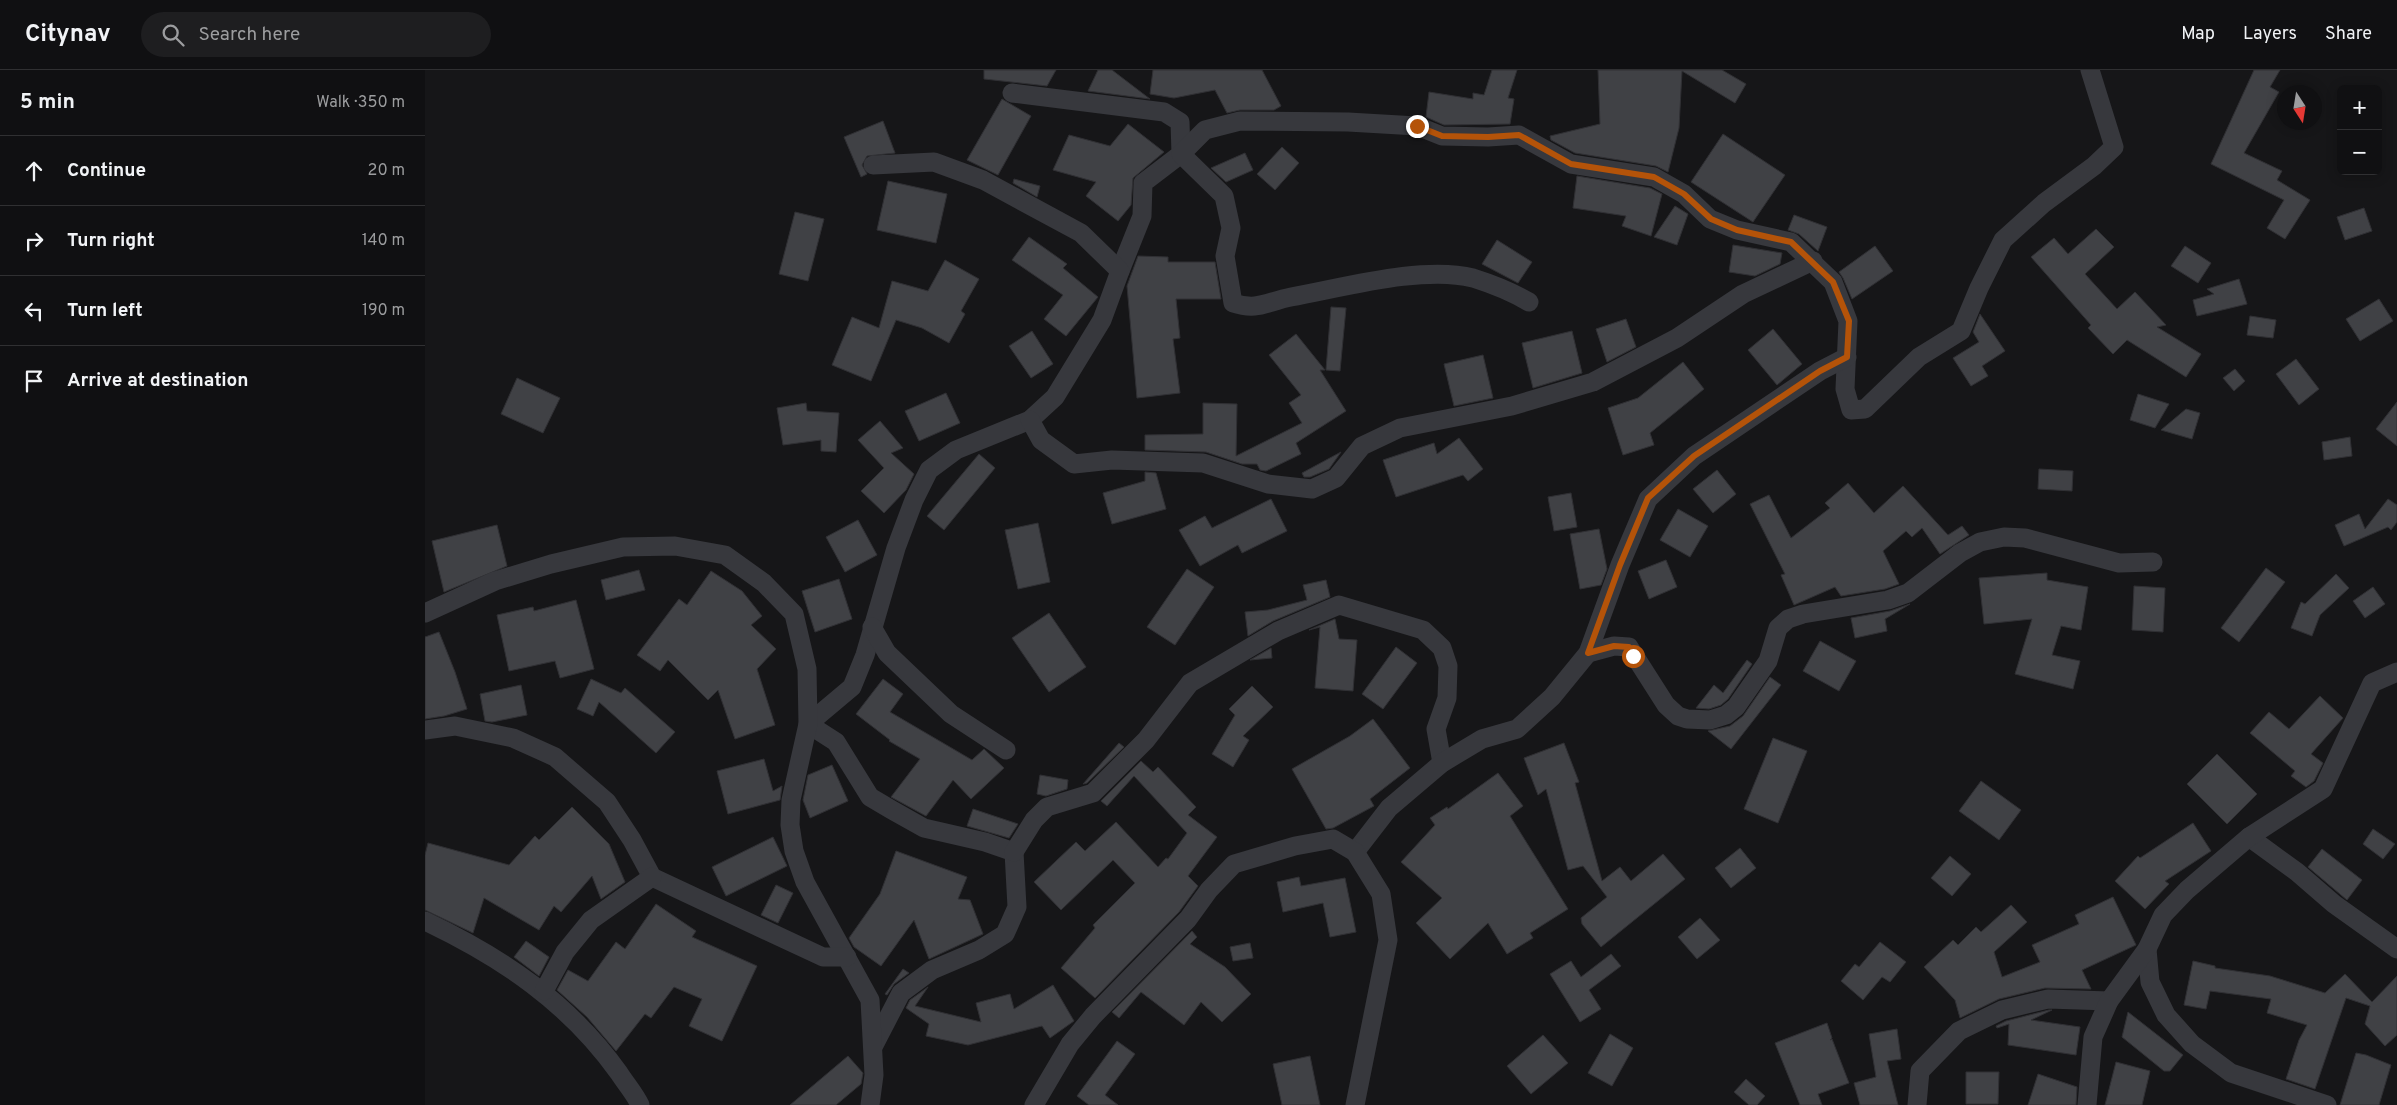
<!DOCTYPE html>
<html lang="en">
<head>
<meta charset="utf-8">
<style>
  :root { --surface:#101012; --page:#1e1e20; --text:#f1f3f6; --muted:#9c9d9f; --line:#303032 }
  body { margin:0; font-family:Overpass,sans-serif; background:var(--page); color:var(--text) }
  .controls { position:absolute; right:15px; top:15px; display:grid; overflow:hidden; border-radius:8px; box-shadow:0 2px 12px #0003 }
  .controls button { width:45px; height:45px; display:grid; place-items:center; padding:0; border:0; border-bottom:1px solid var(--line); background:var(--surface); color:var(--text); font:25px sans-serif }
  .compass { position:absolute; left:1852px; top:15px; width:45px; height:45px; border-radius:50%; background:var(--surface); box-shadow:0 2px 12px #0003; rotate:168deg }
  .stop { position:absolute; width:15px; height:15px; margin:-11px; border:4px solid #b45309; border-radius:50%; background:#fff }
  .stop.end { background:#b45309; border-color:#fff; box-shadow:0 1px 5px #0008 }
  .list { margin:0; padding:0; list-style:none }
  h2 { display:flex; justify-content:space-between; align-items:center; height:65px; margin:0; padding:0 20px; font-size:21px }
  h2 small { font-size:16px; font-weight:400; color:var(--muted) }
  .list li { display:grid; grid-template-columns:32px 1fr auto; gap:15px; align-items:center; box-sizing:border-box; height:70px; padding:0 20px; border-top:1px solid var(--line) }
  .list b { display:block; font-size:19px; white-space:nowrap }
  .list em { font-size:16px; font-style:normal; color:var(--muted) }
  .icon { flex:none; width:28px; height:28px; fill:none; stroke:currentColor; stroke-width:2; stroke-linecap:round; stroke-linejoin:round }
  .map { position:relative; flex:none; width:1972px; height:1035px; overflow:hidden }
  header { display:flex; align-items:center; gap:30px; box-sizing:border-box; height:70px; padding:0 25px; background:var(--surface); border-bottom:1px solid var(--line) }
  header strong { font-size:24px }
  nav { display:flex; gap:28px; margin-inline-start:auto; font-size:18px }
  .search { width:350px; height:45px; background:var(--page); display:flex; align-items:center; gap:12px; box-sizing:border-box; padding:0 18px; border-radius:28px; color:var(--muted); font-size:19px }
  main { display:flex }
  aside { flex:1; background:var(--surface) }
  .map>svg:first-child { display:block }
  .building { fill:#404145; stroke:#303034 }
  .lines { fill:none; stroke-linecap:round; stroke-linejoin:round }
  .minor { stroke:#37383d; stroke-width:19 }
  .route { stroke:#b45309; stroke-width:6 }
</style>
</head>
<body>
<header>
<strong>Citynav</strong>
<div class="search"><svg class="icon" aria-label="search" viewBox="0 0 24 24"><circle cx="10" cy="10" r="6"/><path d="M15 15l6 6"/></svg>Search here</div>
<nav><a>Map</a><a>Layers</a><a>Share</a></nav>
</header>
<main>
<aside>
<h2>5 min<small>Walk · 350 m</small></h2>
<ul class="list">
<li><svg class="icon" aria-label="ahead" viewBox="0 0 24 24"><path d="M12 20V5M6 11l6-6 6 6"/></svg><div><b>Continue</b></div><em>20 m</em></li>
<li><svg class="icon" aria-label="right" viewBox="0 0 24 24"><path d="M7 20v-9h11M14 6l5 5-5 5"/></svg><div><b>Turn right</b></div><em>140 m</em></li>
<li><svg class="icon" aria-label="left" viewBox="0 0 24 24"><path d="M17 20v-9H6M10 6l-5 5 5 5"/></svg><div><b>Turn left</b></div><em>190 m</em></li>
<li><svg class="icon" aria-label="arrive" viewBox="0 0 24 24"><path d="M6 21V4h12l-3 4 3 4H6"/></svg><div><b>Arrive at destination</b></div></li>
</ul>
</aside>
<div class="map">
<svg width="1972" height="1035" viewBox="0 0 1972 1035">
  <rect width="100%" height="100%" fill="#161618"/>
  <g class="building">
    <polygon points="559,0 631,0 622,16 559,9"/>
    <polygon points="673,0 687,0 725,29 663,21"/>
    <polygon points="728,0 837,0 856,36 849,40 815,40 802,43 790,20 749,28 725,24"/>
    <polygon points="1067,0 1092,0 1083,28 1089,29 1085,54 1019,55 1001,47 1004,22 1048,29 1048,23 1059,25"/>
    <polygon points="1173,0 1297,0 1321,14 1310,33 1257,1 1254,58 1243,102 1231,96 1150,83 1126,70 1125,66 1175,54"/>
    <polygon points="1829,0 1855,0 1845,17 1854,22 1819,83 1857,101 1852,110 1885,130 1860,169 1842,158 1859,130 1786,94"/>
    <polygon points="577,29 606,46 573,105 542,90"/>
    <polygon points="458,51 470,83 442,86 437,95 442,104 436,107 419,67"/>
    <polygon points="703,54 739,82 708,108 706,135 693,151 661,126 671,112 628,100 644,65 685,76"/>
    <polygon points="1298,64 1360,105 1328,152 1266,112"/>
    <polygon points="857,77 874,93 850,120 832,104"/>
    <polygon points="820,83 828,100 801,112 786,98"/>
    <polygon points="1152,106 1225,118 1237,124 1226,166 1197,156 1201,146 1148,138"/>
    <polygon points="589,109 615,116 612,127 588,113"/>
    <polygon points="463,111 522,124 511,173 452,160"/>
    <polygon points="1250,136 1263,144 1252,175 1229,167"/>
    <polygon points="1939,138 1947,161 1920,170 1912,147"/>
    <polygon points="370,142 399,149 383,211 354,204"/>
    <polygon points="1369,145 1402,157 1393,181 1374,164 1363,160"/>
    <polygon points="1671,159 1689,177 1660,204 1692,239 1710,222 1741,255 1732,257 1776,284 1761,307 1702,270 1688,284 1663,258 1666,255 1606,187 1629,168 1643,184"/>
    <polygon points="604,167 642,194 638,198 673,227 641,266 619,249 638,225 587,190"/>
    <polygon points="1072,170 1107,192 1093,213 1057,194"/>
    <polygon points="1308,175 1357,183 1355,194 1330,206 1304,202"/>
    <polygon points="1450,176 1468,201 1427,229 1418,208 1414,202"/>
    <polygon points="1760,176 1786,193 1773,213 1746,196"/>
    <polygon points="713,186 743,187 743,192 790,192 796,229 751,229 755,268 748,269 755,323 712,328 702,216"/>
    <polygon points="520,190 554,209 536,241 540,244 524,273 497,258 471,250 446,311 407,295 427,247 454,258 467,211 503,221"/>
    <polygon points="1814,209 1822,234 1772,246 1768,230 1789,224 1782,219"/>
    <polygon points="1954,229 1968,251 1935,271 1921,249"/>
    <polygon points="906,237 921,238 915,301 901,300"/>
    <polygon points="1555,244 1580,281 1557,296 1563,306 1546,316 1528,288 1554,272 1548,262"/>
    <polygon points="1825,246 1851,250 1848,268 1822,265"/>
    <polygon points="1201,249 1211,277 1182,292 1171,259"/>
    <polygon points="1348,259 1377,294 1352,315 1323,280"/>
    <polygon points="607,261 628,294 606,308 584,276"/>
    <polygon points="1147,261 1157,303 1108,318 1097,273"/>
    <polygon points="871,264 900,300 895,300 921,341 871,373 876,384 841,401 835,400 832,394 817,394 781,382 720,380 720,365 778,364 778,333 812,334 811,386 877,353 864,333 876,325 844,285"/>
    <polygon points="1058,285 1068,328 1029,336 1019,294"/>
    <polygon points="1871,289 1894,319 1874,335 1851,304"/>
    <polygon points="1258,292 1279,319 1225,363 1229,375 1198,385 1183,338 1213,328"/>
    <polygon points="1810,299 1820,311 1809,321 1798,308"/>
    <polygon points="92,308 135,328 118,363 76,344"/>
    <polygon points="521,323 535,353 494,371 480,341"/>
    <polygon points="1713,324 1744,334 1730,358 1705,350"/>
    <polygon points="1972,332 1972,376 1951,359"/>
    <polygon points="381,333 382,341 414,343 411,382 396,381 396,370 358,375 352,338"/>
    <polygon points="1761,339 1775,343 1767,369 1736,360"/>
    <polygon points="455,351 478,378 466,383 489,404 481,420 459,443 436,421 459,398 433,370"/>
    <polygon points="1925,367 1927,386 1899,390 1897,372"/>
    <polygon points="1034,368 1058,399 1043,411 1038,405 971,427 958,390 1009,373 1012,384"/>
    <polygon points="916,382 904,399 885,407 879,407 877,403"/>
    <polygon points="554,384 570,398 519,460 502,446"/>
    <polygon points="1614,399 1648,401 1647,421 1613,419"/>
    <polygon points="1292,400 1311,424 1288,443 1268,419"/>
    <polygon points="720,402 731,403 741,439 687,454 678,423 720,411"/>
    <polygon points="1423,413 1449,443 1478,416 1523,465 1537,456 1544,465 1515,484 1497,458 1487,467 1481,461 1458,481 1474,514 1460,519 1416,526 1410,517 1369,535 1356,505 1360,504 1325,434 1344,425 1366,468 1405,438 1400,433"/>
    <polygon points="1146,423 1152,457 1129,461 1123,427"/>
    <polygon points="846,429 862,461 817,483 813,475 775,496 754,460 780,446 787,458"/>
    <polygon points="1963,429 1972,435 1972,452 1966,460 1963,457 1919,476 1910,455 1934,444 1940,459"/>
    <polygon points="1253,439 1283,456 1265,487 1235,470"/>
    <polygon points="433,450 452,485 420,502 401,467"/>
    <polygon points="613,453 625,512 593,519 580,460"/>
    <polygon points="72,455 82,496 19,522 7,471"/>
    <polygon points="1174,459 1182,499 1176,515 1155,519 1145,464"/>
    <polygon points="1241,490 1252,517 1224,529 1213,501"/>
    <polygon points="1841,498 1860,512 1814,572 1796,558"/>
    <polygon points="762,499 789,517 750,575 722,557"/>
    <polygon points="214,500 220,520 181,530 176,510"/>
    <polygon points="286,501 317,521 337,546 326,555 351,579 332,599 350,655 310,669 293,620 283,630 243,590 235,601 212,585 254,529 262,535"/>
    <polygon points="1622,503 1622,510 1663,517 1656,560 1636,556 1627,585 1655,591 1648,619 1590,604 1607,549 1559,554 1554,508"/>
    <polygon points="1911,504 1924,518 1895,545 1887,566 1866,558 1876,532 1880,534"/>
    <polygon points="414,509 427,549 390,562 377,521"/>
    <polygon points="901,510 905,527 848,551 823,566 820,542 843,540 882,530 878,515"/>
    <polygon points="1709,516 1740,518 1738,562 1707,560"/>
    <polygon points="1948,517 1960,534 1940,548 1928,531"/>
    <polygon points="151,530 169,599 135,608 130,591 84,601 72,545 108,537 109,541"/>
    <polygon points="1485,534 1460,549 1462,561 1430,568 1426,548 1465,541"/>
    <polygon points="624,543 661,597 624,622 587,568"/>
    <polygon points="910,549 914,569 932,570 928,621 890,618 895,557 884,560"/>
    <polygon points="14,562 30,602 42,639 19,646 0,649 0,567"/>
    <polygon points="1395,571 1431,591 1414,621 1378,601"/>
    <polygon points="971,577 992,593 958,639 937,624"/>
    <polygon points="846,578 847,588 825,590"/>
    <polygon points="1322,590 1327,594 1303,629 1296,635 1284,639 1271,638 1289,615 1298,623"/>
    <polygon points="1345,607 1356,615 1306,679 1283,661 1305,656 1318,646"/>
    <polygon points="166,609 196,623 200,618 250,662 231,683 174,632 168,646 152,639"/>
    <polygon points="458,609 478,624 465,642 547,690 559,679 579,698 546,729 528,710 501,746 466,727 495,689 464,671 465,670 431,644"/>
    <polygon points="96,615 102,645 67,652 60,651 55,624"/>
    <polygon points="827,616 848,637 818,666 824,670 808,697 787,684 810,645 804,639"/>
    <polygon points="1895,626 1918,648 1886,684 1898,693 1889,711 1881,717 1866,706 1870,701 1825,663 1844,642 1864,659"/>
    <polygon points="948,649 985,698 945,729 949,736 908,758 901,759 867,699 925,666"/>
    <polygon points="1348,668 1382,681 1353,753 1319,739"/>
    <polygon points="694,673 699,677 662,713 658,714"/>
    <polygon points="1139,673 1154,712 1150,713 1177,811 1195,797 1206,811 1238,784 1260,809 1176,877 1157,854 1156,848 1182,827 1158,796 1143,800 1121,719 1113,725 1099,688"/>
    <polygon points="1792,684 1832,724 1802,754 1762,714"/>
    <polygon points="339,689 348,721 357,716 355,730 303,744 292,701"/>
    <polygon points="716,691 728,702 733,697 771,737 763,745 792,767 763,806 773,816 754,842 670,928 636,898 670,858 668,855 710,813 688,790 636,840 609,812 651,772 660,781 691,752 733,797 741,788 743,789 762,763 709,706 682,736 676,731"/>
    <polygon points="407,695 423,731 385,748 378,730 383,705"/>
    <polygon points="1073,703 1098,736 1085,746 1143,839 1105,863 1108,868 1082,884 1063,853 1025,889 991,853 1017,828 976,792 1010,755 1005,748 1022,737 1023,739"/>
    <polygon points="615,705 643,710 642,719 621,726 612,724"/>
    <polygon points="1556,711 1596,740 1574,770 1534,741"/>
    <polygon points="147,737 184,774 200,812 176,829 167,806 136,842 129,836 114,860 59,828 48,863 0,840 0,785 3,773 84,795 110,766 114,770"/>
    <polygon points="548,739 593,754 584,768 542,756"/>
    <polygon points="1768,753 1786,781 1740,811 1744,814 1720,839 1690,811 1713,786 1715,788"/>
    <polygon points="1948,759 1970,774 1958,789 1938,774"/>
    <polygon points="348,767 362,796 301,826 287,797"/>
    <polygon points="1315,778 1331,798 1306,818 1290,798"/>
    <polygon points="1897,779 1937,810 1922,830 1883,797"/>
    <polygon points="471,781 542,807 533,829 545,830 558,864 504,889 489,850 456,896 429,877 424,868 455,824"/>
    <polygon points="1525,786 1546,804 1527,826 1506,808"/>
    <polygon points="874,807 876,816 920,808 931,862 905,867 898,833 858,842 852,812"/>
    <polygon points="351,815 368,823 353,853 336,845"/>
    <polygon points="1688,827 1711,875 1657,900 1666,919 1620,918 1574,929 1535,948 1530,930 1499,897 1528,870 1533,875 1551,857 1556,862 1586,835 1602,852 1569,882 1577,907 1615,892 1607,875 1654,854 1650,845"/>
    <polygon points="231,834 271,861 267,867 332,896 297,971 264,956 277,929 249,917 226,948 220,944 191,981 162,947 132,920 143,900 163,911 191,872 200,879"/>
    <polygon points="1275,848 1295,870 1272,889 1253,867"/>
    <polygon points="767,861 772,867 765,874 800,897 826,924 797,952 776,932 759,955 716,922 694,948 687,942"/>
    <polygon points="101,871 124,887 114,906 89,887"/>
    <polygon points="1455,872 1481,892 1465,912 1457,907 1438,930 1416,911 1430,894 1434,897"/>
    <polygon points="825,873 828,888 808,891 805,877"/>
    <polygon points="1186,884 1196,896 1164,920 1176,939 1155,952 1125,904 1146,891 1156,907"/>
    <polygon points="1768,891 1790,896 1790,898 1845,906 1900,923 1920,904 1947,932 1972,906 1972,965 1960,976 1940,954 1945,936 1921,928 1890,1019 1861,1009 1874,970 1882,955 1842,943 1846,929 1785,921 1781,939 1759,935"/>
    <polygon points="478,899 484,903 469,914 462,925 460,924"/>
    <polygon points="628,915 649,951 625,968 617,956 543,975 501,966 504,954 481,938 485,930 503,917 490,936 556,952 551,933 585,924 589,939"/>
    <polygon points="1624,940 1627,940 1606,950 1655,957 1651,985 1583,975 1584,954 1572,958 1571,956 1581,951"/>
    <polygon points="1703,942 1758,985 1745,1001 1739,1001 1697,967"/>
    <polygon points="1402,953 1407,968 1405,970 1407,969 1424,1013 1393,1024 1397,1035 1375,1035 1350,973"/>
    <polygon points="1472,959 1476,989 1462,991 1473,1035 1435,1035 1429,1013 1451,1007 1444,964"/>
    <polygon points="1185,964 1208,978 1187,1016 1163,1003"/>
    <polygon points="1118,965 1143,993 1106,1024 1082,996"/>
    <polygon points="692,971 710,984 680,1025 693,1035 664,1035 652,1026"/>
    <polygon points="1931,983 1941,985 1966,995 1954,1035 1915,1035"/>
    <polygon points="423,986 438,1003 436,1014 411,1035 365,1035"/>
    <polygon points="885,986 895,1035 857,1035 848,994"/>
    <polygon points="1691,992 1725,1001 1717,1035 1680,1035"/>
    <polygon points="1541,1002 1574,1002 1573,1034 1541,1034"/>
    <polygon points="1613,1004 1652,1017 1651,1035 1603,1035"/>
    <polygon points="1321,1009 1340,1026 1332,1035 1324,1035 1309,1022"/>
  </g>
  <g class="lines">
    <g class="minor">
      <polyline points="587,23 739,42 755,52 756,84 718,113 717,146 695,201"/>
      <polyline points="448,95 509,92 558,110 656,163 695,201 677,250 630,327 605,350 531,380 504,400 489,430 471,478 440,585 427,617 383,654 411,672 445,727 467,740 499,758 560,772 589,782 592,837 580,864 554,880 507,900 476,923 449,975"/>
      <path d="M1104,232C1087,222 1067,214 1048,208C998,195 917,218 866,227C841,232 833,241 808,233L800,186L806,158L799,126L756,84L780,60L815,51L923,52L992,56L1017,66L1063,67L1094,65L1146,94L1229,107L1259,124L1285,149L1312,160L1366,172L1408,212L1423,251L1420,319L1426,340L1440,339L1494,287L1536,261L1554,218L1578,170L1619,133L1669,96L1689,77L1665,0"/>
      <polyline points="605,350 616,370 649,394 687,390 778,393 843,414 887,419 911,408 937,376 975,358 1087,336 1168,312 1252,268 1318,224 1388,191"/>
      <polyline points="0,543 70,511 126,494 198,477 250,476 300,485 339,513 369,544 382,599 383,654 366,730 365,755 369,781 380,812 445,930 449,1005 445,1035"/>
      <polyline points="447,557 462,583 526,644 581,680"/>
      <polyline points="1163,583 1189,576 1204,577 1241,635 1253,646 1262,649 1285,650 1301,645 1311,637 1343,591 1353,558 1363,549 1378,544 1463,530 1483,523 1535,483 1555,472 1579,467 1600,468 1694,493 1728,492"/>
      <polyline points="0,660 30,656 88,668 130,687 182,732 207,770 227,807 398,887 422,887"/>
      <polyline points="1824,767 1872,802 1909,834 1972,879"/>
      <polyline points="589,782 609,750 622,737 668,723 721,670 765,613 853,561 914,535 998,560 1017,578 1023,596 1022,628 1011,659 1017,693"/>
      <polyline points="930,782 964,738 1017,693 1057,669 1092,659 1127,627 1163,583 1195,495 1223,429 1269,386 1395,301 1422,287"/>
      <path d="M0,851C78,888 144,933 194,1003C201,1014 210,1024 215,1035"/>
      <polyline points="1722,879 1725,912 1741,945 1767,974 1806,1003 1902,1035"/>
      <polyline points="119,921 140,882 166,850 227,807"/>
      <polyline points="609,1035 645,974 668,946 763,849 784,820 809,794 870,776 908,769 930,782 956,824 963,870 930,1035"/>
      <polyline points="1492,1035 1495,1001 1534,961 1577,940 1623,929 1684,931"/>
      <polyline points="1662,1035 1668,967 1684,931 1722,879 1738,845 1762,820 1824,767 1898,719 1947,613 1972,602"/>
    </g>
  </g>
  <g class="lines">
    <polyline class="route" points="992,56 1017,66 1063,67 1094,65 1146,94 1229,107 1259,124 1286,149 1312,160 1366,172 1408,212 1424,251 1422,287 1395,301 1269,386 1223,428 1195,495 1163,583 1189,576 1204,577 1208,586"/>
  </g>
</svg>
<div class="controls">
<button>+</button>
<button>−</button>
</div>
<svg class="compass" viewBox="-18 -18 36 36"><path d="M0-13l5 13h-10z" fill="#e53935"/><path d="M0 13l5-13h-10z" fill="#9c9d9f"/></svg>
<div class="stop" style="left:1208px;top:586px"></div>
<div class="stop end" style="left:992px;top:56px"></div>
</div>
</main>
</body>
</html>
